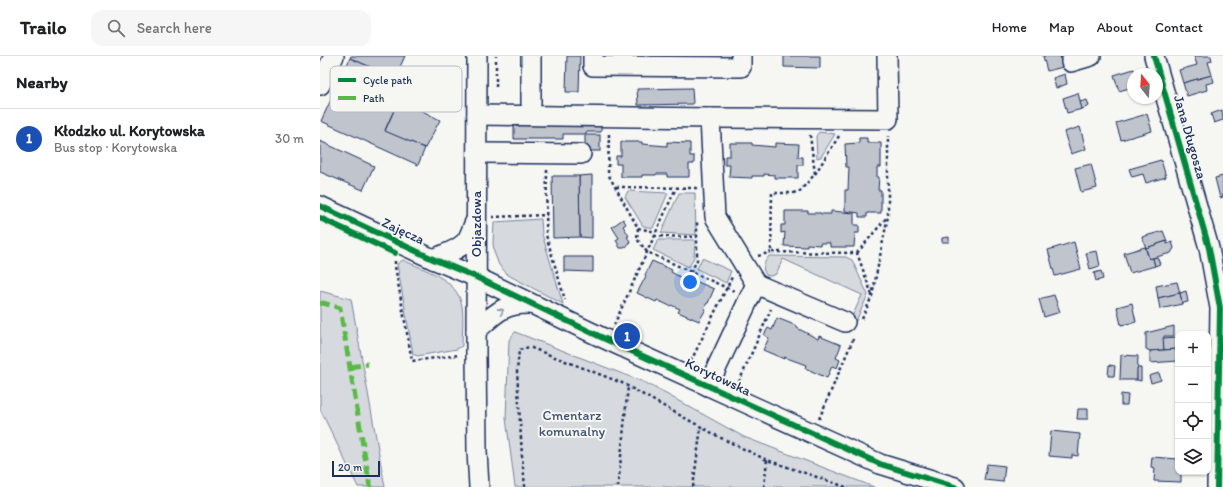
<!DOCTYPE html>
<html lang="en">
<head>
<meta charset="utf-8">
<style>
  :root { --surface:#fff; --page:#f6f6f6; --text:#202124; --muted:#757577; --line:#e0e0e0; --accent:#ea580c }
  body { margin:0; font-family:Itim,sans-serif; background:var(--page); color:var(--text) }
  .controls { position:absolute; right:12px; bottom:12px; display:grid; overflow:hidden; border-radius:8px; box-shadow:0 1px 3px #0004 }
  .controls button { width:36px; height:36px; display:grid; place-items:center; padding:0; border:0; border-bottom:1px solid var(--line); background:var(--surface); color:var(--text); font:20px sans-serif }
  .compass { position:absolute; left:807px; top:12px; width:36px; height:36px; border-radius:50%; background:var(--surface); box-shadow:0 1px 3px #0004; rotate:343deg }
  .scale { position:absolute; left:12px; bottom:10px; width:48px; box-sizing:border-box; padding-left:4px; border:2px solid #1b2f5e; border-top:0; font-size:11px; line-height:14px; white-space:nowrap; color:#1b2f5e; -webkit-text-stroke:3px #f6f6f2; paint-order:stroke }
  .you { position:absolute; left:370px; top:226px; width:14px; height:14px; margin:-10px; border:3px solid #fff; border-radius:50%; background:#1a73e8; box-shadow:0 0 0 6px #1a73e833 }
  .badge { display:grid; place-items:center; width:26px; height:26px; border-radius:50%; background:var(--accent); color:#fff; font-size:13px; font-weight:700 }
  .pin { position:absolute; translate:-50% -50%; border:2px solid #fff; box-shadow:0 1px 4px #0006 }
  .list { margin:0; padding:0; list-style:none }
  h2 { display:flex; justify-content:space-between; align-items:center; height:52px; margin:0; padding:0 16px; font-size:17px }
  h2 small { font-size:13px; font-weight:400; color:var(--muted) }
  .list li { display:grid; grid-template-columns:26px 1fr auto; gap:12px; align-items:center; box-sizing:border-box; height:60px; padding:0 16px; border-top:1px solid var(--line) }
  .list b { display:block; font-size:15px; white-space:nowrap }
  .list p { margin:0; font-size:13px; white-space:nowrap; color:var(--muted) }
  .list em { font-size:13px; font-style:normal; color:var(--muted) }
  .icon { flex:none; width:22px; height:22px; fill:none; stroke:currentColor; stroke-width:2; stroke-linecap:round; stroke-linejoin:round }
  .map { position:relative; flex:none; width:903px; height:431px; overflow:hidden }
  header { display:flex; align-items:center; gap:24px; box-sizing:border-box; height:56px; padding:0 20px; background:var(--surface); border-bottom:1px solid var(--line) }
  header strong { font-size:19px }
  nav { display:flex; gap:22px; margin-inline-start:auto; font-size:14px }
  .search { width:280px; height:36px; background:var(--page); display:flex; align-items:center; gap:10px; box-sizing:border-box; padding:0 14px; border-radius:12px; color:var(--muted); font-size:15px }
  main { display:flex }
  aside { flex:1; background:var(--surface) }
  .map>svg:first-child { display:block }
  .green { fill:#d6d9dd; stroke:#78849e }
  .building { fill:#c0c4cd; stroke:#1b2f5e }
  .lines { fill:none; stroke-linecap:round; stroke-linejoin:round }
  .minor-casing { stroke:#1b2f5e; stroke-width:22 }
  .path { stroke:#1b2f5e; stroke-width:2.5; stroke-dasharray:3 3; stroke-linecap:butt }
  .minor { stroke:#f6f6f2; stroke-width:19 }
  .quiet { stroke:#58b947; stroke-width:5; stroke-dasharray:10 5; stroke-linecap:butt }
  .cycleway-casing { stroke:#f6f6f2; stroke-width:8 }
  .cycleway { stroke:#00873e; stroke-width:6 }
  .oneway { stroke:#8892a8 }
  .labels { text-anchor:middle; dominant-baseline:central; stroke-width:4; stroke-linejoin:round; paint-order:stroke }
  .street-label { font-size:14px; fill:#1b2f5e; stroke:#f6f6f2 }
  .park-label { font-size:14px; fill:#405177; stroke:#f6f6f2 }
  .key { fill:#f6f6f2; stroke:#b4bac6; stroke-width:1 }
  .key-label { font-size:11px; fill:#1b2f5e }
</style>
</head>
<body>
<header>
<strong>Trailo</strong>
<div class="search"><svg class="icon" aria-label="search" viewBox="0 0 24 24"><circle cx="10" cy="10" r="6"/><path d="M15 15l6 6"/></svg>Search here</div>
<nav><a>Home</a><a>Map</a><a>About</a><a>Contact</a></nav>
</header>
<main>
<aside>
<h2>Nearby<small></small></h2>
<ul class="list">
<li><span class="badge" style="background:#1a4fb4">1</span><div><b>Kłodzko ul. Korytowska</b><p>Bus stop · Korytowska</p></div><em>30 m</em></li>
</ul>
</aside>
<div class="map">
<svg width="903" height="431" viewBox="0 0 903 431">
  <rect width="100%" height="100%" fill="#f6f6f2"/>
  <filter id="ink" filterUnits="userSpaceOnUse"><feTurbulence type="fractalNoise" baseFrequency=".025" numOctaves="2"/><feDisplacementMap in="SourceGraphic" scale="8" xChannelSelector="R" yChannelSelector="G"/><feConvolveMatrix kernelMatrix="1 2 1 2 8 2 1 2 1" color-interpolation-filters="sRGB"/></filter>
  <g filter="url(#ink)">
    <g class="green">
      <polygon points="499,76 515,78 501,101 497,102 496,80"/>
      <polygon points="308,135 348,137 333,172 323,170 305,141"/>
      <polygon points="359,137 375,137 376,179 341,177"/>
      <polygon points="221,163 222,178 243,248 188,219 179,209 174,196 173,187 174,166"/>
      <polygon points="338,184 375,184 374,201 369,211 333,194"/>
      <path d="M449,200L526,201L532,204L548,239L535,267L530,265L542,239L463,203L456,218L451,220L446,219C441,212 444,207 449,200Z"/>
      <polygon points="382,202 411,215 406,227 377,213"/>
      <path d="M83,204C104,214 137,222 142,250C144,263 142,277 142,290L137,293L97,300L93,298L77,208Z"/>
      <polygon points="0,235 31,243 65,431 38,431 0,353"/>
      <polygon points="195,276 326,327 424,381 554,431 195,431 186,362 189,284"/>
    </g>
    <g class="building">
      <polygon points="31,0 85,0 75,22 30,2"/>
      <polygon points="247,0 260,0 259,36 246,36"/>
      <polygon points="464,0 500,0 500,12 464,11"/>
      <polygon points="723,0 740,0 743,11 727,15"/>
      <polygon points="874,0 891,0 892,5 888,6 892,19 863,27 859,14 877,9"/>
      <polygon points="30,2 75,22 68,38 23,18"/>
      <polygon points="814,13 815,18 813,18 813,31 799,35 794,19"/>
      <polygon points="23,18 79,43 65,74 105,92 98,109 1,65"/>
      <polygon points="745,18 747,28 736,32 733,22"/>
      <polygon points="892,19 894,26 886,28 887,34 867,40 863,27"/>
      <polygon points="372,32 373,48 318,49 317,33"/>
      <polygon points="758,37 762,53 747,57 743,42"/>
      <polygon points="79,43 120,64 105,92 65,75"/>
      <polygon points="767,44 769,50 762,53 760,46"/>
      <polygon points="902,54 903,64 894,67 891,58"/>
      <polygon points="827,58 832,75 801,84 796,67"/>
      <polygon points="194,68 281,69 281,76 266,76 266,78 243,78 243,83 194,83"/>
      <polygon points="760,71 766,93 751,98 744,76"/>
      <rect x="265" y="79" width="15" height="16"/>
      <polygon points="539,82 547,82 547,87 561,87 561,111 557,111 557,121 559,121 558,134 561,134 561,157 547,157 547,161 539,161 539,157 525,155 525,134 528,134 529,111 526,111 525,88 539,87"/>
      <polygon points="0,85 54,110 43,134 0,116"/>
      <polygon points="301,86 322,86 322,88 347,90 347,86 370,87 370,100 374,100 374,108 369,108 369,121 347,121 347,118 336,118 336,119 322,119 322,121 301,121 301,108 296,108 296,100 301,100"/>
      <polygon points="410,87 432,87 432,89 455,91 455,87 479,88 478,101 483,101 483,109 478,109 478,122 455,122 455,119 444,118 444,120 432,120 432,122 409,121 410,109 405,109 405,100 410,100"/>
      <polygon points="841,104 846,121 826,127 823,118 812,121 809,113"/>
      <polygon points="771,108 777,132 761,136 755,112"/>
      <polygon points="272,119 272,182 260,181 259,120"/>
      <polygon points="232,120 259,120 260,181 233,182"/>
      <polygon points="903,120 903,141 900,142 895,122"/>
      <polygon points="465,155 488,155 488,157 501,157 501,158 511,158 511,155 534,157 534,169 539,169 539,177 535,177 534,191 510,191 510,187 500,187 500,189 487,188 487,191 464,190 465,176 461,177 461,169 465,169"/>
      <polygon points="303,163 306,168 303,170 309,180 307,181 310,185 309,189 304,192 300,192 296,184 299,182 292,171"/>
      <polygon points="843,175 847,185 826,192 822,181"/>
      <polygon points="629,181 629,186 622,186 622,182"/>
      <polygon points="847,185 847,188 852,186 854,192 851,197 829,203 826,192"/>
      <polygon points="754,186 761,213 735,220 728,194"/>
      <polygon points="825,191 829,203 833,202 835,210 810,217 804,197"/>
      <polygon points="777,195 780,210 770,213 766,197"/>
      <polygon points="244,201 273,201 273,216 244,215"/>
      <polygon points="837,201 840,208 835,210 833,202"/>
      <polygon points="332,205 352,214 351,216 362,222 362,223 372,227 373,224 394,233 388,247 387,247 384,252 386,253 379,265 358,256 360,253 351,249 350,250 337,244 336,246 317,237 326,220 325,219"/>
      <polygon points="781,215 783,223 776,225 774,217"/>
      <polygon points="857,226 860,237 838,242 836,230"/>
      <polygon points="866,235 868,246 862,247 860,237"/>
      <polygon points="860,237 862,248 840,253 838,242"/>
      <polygon points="734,239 740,256 724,261 719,243"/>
      <polygon points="812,247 816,266 801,269 797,251"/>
      <polygon points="457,262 477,270 477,272 498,283 499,280 521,289 516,302 520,304 517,312 512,310 507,322 485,312 486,309 464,301 464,303 443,294 449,282 444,279 448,272 452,274"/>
      <polygon points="854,270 854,280 844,280 844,294 830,295 826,293 826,277"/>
      <polygon points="858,281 858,293 844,294 843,282"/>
      <polygon points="858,293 858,305 830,307 830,295"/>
      <polygon points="801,299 818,300 817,324 800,324"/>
      <polygon points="789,309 795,310 794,320 788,320"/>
      <polygon points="817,312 821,312 821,325 817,324"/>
      <polygon points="839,317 841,324 831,327 829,320"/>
      <polygon points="801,338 808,339 807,349 801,349"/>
      <polygon points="758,353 768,353 768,363 757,363"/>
      <polygon points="731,375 760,378 758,400 752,399 752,402 729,400"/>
      <polygon points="832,401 858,403 858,416 861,416 861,426 834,425 835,412 831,411"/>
      <polygon points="667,408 685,410 683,426 664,424"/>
    </g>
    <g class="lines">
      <g class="minor-casing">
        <g id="minor">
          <polyline points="157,0 156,298 157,395 159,431"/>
          <polyline points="211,0 211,48"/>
          <polyline points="273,0 273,10 421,11 421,0"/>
          <polyline points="834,0 889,192 900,252 897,431"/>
          <polyline points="751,6 771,0"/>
          <polyline points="0,29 14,0"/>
          <polyline points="157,59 390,62 568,63 567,0"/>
          <polyline points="390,62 395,161 436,228"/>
          <polyline points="157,97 261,98"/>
          <polyline points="0,150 113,203 156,221 283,282 560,408 635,431"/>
          <path d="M113,203C124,198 140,194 147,184C150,179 152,172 155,166"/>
          <path d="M156,275C175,258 183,247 211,248"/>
          <polyline points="388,330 436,228 525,266"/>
        </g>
      </g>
      <g class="path">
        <polyline points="176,31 176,0"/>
        <polyline points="289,78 288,118 318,172 317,183 327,196 414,235"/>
        <polyline points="490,79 495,118"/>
        <polyline points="519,80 495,118 480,135 473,137 452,137 451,196 537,197 552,239"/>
        <polyline points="227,114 226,179 245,244"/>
        <polyline points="296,131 377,132"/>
        <polyline points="172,161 227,159"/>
        <polyline points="318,172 336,176"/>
        <polyline points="334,180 377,181"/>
        <polyline points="537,197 567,161"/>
        <polyline points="438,200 451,196"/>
        <polyline points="75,205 75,210 92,305 139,299"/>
        <polyline points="371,216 377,204 377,164"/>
        <polyline points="542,263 552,240 568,160 568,80"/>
        <polyline points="294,269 356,132"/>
        <polyline points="371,305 412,221"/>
        <polyline points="419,326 451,253"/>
        <polyline points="499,363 534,281"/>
        <polyline points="205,431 202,400 197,315 199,294 209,291 302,327 401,382 447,404 526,431"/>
        <polyline points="298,431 308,330"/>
        <polyline points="373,431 381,371"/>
        <polyline points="444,431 447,404"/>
      </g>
      <use href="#minor" class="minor"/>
      <g class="quiet">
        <polyline points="0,248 3,247 20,252 50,431"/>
        <polyline points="30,311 48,308"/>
      </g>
      <g class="cycleway-casing">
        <g id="cycleway">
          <polyline points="834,0 889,192 900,252 897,431"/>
          <polyline points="0,150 113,203 156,221 283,282 560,408 635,431"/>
          <polyline points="0,162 75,197"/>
        </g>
      </g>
      <use href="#cycleway" class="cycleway"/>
    </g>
    <defs><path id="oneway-chevron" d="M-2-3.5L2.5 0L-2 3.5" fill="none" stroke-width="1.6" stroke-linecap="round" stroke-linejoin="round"/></defs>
    <use class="oneway" href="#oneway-chevron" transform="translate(181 255) rotate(-29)"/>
  </g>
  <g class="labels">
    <g class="street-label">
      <text transform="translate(870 81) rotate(74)">Jana Długosza</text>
      <text transform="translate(156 168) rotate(-90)">Objazdowa</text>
      <text transform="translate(83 175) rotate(25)">Zajęcza</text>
      <text transform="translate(398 321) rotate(25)">Korytowska</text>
    </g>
    <g class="park-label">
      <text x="252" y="359">Cmentarz<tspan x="252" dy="16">komunalny</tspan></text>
    </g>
  </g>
  <rect x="10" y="10" width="132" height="46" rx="6" class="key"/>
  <rect x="18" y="22" width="18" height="4" fill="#00873e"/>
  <rect x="18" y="40" width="18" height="4" fill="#58b947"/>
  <g class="key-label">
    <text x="43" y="28">Cycle path</text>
    <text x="43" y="46">Path</text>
  </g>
</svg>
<div class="controls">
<button>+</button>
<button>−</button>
<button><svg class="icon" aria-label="locate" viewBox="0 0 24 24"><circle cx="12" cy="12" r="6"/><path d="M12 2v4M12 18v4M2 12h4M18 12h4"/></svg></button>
<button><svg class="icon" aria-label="layers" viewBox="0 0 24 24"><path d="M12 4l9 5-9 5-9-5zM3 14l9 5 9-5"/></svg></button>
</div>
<svg class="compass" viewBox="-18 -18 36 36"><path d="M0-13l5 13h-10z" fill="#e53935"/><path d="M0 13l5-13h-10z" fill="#757577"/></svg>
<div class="scale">20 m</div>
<div class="you"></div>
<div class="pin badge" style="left:307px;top:280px;background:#1a4fb4">1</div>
</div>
</main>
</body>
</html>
